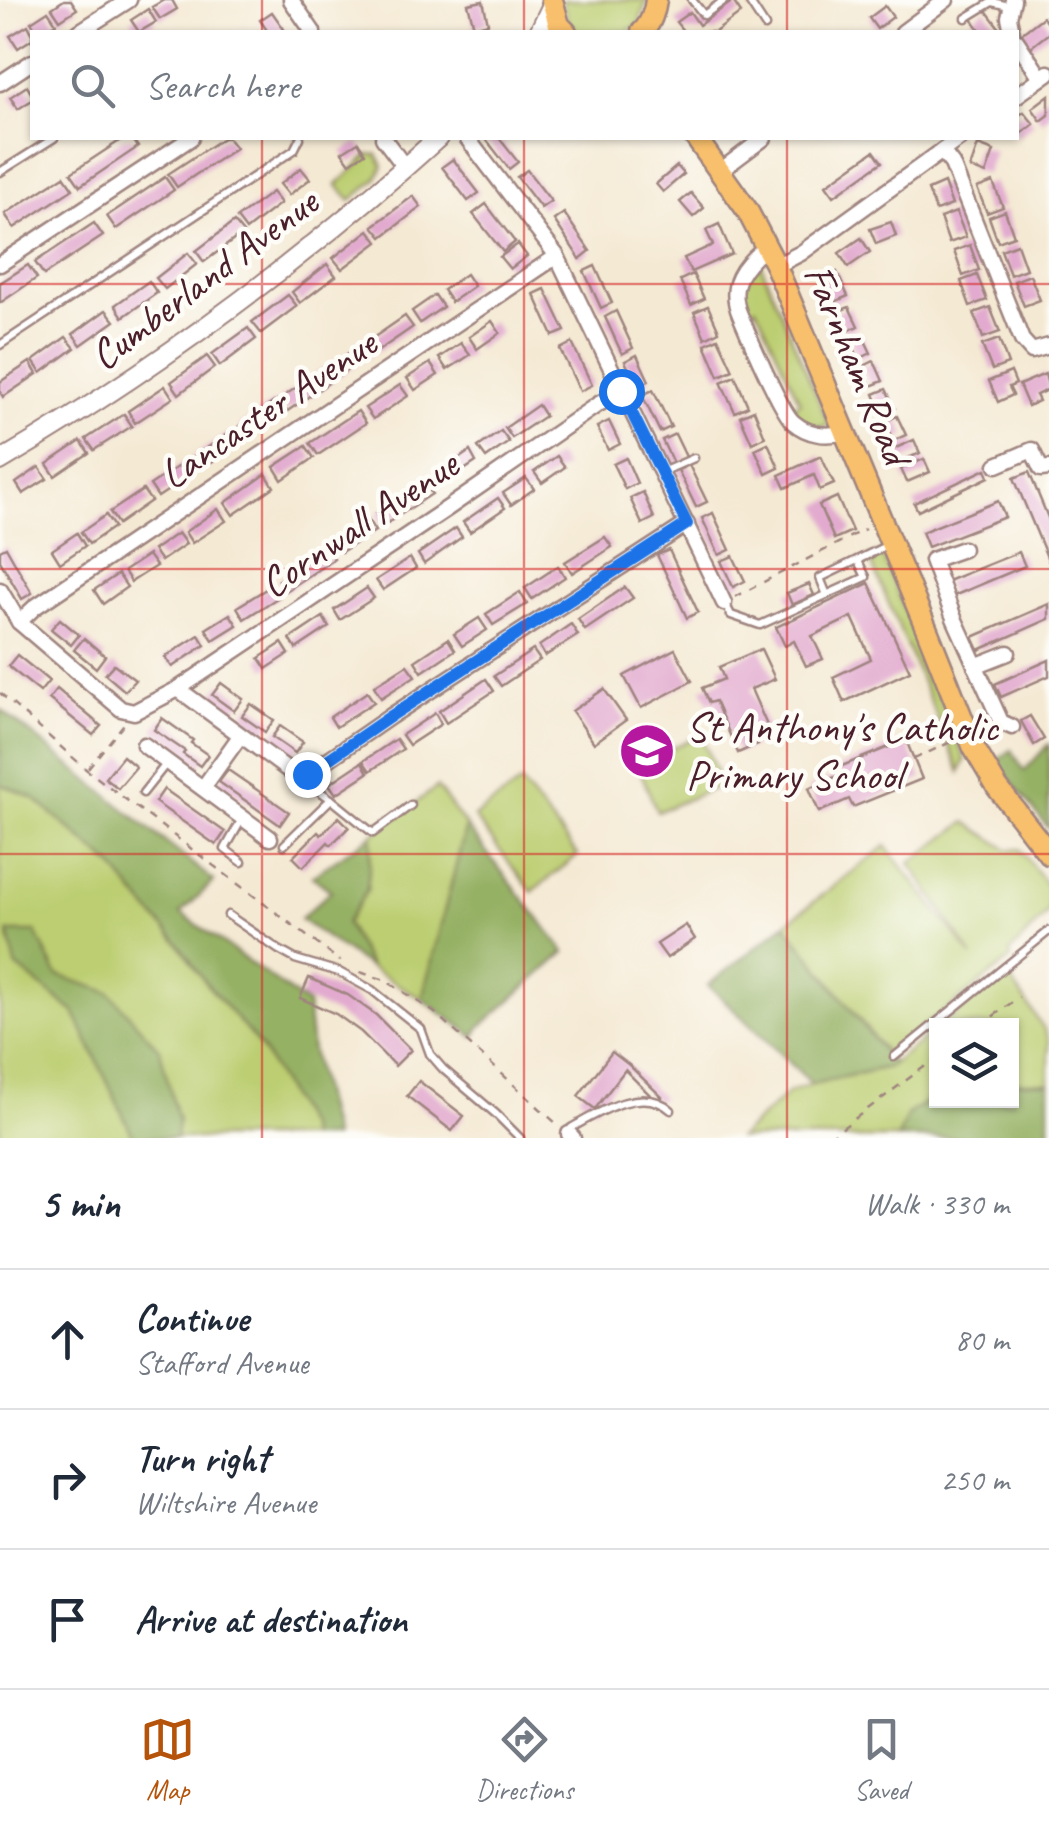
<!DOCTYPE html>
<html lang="en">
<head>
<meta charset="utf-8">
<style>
  :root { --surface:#fff; --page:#f2f2f3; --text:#1f2937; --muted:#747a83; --line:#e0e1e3; --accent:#b45309 }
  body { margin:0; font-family:Caveat,sans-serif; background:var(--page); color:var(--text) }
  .controls { position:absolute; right:30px; bottom:30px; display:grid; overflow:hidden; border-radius:0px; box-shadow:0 2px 8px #0004 }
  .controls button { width:90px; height:90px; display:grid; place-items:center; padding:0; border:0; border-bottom:2px solid var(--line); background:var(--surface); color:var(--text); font:50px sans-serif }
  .stop { position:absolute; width:30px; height:30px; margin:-22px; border:8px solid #1a73e8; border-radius:50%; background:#fff }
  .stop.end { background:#1a73e8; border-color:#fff; box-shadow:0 2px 10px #0008 }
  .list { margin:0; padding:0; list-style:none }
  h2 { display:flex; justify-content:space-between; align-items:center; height:130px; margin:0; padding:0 40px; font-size:42px }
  h2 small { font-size:32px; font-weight:400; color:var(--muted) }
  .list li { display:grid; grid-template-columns:65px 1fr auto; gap:30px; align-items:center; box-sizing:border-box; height:140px; padding:0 40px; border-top:2px solid var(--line) }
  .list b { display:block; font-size:38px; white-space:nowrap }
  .list p { margin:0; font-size:32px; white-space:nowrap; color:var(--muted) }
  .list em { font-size:32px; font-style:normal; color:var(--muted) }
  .icon { flex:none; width:55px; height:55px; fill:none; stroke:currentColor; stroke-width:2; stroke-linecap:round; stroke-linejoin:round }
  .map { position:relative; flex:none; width:1049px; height:1138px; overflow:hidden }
  .search { position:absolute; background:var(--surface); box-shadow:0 2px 8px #0004; left:30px; right:30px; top:30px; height:110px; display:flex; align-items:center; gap:25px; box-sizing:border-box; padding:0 35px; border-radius:0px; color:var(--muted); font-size:38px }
  .sheet { height:550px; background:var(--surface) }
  nav { display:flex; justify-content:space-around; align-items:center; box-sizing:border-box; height:140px; border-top:2px solid var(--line); background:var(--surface); font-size:28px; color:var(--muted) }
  nav a { display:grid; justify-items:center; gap:5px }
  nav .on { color:var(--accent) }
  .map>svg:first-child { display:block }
  .green { fill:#bcce71; stroke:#83764e; stroke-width:2.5 }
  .forest { fill:#95b163; stroke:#706847; stroke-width:2.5 }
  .building { fill:#e2aacf }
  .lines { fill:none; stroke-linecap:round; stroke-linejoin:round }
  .service-casing { stroke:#9f847f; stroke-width:11 }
  .minor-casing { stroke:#9f847f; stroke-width:19 }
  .tertiary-casing { stroke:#9f847f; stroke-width:22 }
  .primary-casing { stroke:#9f847f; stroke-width:25 }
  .path { stroke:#9f847f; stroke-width:2.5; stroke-dasharray:8 8; stroke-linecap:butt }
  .service { stroke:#fff; stroke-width:6 }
  .minor { stroke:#fff; stroke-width:14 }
  .tertiary { stroke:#fff; stroke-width:18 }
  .primary { stroke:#f8bf6c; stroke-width:20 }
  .route { stroke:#1a73e8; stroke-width:12 }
  .grid { fill:none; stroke:#d62828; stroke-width:2.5; stroke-opacity:0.55 }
  .labels { text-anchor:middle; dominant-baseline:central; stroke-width:9; stroke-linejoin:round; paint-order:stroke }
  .street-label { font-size:42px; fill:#4a1f2b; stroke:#fdfcf7 }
  .poi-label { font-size:42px; fill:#4a1f2b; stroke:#fdfcf7; text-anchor:start }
</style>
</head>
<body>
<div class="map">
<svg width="1049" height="1138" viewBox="0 0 1049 1138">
  <rect width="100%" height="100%" fill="#fdfcf7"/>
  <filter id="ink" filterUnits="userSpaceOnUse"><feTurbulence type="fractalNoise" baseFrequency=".01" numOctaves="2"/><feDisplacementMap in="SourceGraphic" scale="20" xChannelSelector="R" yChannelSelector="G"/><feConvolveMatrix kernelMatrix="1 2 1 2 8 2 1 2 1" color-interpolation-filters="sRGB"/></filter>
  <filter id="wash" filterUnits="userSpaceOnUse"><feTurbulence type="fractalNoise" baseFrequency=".0048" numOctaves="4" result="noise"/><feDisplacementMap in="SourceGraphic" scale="40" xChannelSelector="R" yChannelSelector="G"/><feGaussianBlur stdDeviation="2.25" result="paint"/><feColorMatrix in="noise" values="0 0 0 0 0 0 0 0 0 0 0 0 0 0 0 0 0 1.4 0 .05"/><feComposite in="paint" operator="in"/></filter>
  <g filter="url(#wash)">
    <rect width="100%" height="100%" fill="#f4e9d3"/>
    <g class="green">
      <polygon points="562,0 647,0 639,24 627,32 578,32 568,21"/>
      <polygon points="377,154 383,166 376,180 351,200 337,185 368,155"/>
      <path d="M761,265L829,425C811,430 801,422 790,408L800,402L756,307L746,311C739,294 742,272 761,265Z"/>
      <polygon points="881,552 965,760 960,772 869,557"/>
      <polygon points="701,735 722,785 657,812 637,763"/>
      <polygon points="521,783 578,855 532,892 474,817"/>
      <polygon points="0,784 34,798 113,866 144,905 179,944 205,982 260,1046 307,1128 309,1138 0,1138"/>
      <polygon points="437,787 466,826 422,999 370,968 346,923 367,890 372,835"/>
      <polygon points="966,822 1009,850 1020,849 1049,888 1049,911 1010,953 1011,959 888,1056 785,924 886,846 973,957 910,863"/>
      <polygon points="1007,974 1043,1027 1049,1040 1049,1083 1012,1082 1012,1026 941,1026"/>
      <polygon points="936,1029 936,1096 908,1114 898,1138 738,1138 789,1092 812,1084 888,1067"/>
    </g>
    <g class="forest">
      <polygon points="0,709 214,881 181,913 307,1004 312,1050 333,1138 309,1138 307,1128 260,1046 205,982 179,944 144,905 113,866 34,798 0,784"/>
      <polygon points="1049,744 1049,829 995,761 1012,750 1024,771"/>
      <polygon points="466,826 565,952 479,1028 475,1037 422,999"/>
      <polygon points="372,835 367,890 346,923 370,968 300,919 331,891 312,876"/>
      <polygon points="785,924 893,1064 888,1067 812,1084 708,985"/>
      <polygon points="36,932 57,975 109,992 160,1050 178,1121 176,1138 134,1138 74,1012 16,966 8,932"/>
      <polygon points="1012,1082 1049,1083 1049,1138 898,1138 908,1114 936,1096 936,1100 1012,1100"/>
    </g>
    <g id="blocks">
      <g class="building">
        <polygon points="64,0 71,0 77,9 60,20 52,8"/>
        <polygon points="164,0 172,0 177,9 160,19 152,7"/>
        <polygon points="483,1 488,23 474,27 468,4"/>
        <polygon points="733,1 741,13 715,32 684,32 676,22 690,12 699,25"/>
        <polygon points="885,6 893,17 877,29 869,18"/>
        <polygon points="148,9 156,22 139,32 131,20"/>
        <polygon points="985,9 1000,29 995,32 982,32 972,19"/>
        <polygon points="48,11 56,23 38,32 31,22"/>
        <polygon points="272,12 284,29 279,32 268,32 260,20"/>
        <polygon points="1043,17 1049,25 1049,33 1031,47 1021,34"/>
        <polygon points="28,25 32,33 32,39 18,48 10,36"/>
        <polygon points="27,86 32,95 32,100 18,109 10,97"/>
        <polygon points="1049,95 1049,115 1041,121 1032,108"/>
        <polygon points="1024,112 1034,124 1016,138 1016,117"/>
        <polygon points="124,138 132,138 138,147 80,186 71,173"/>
        <polygon points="223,138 228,138 236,148 177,187 168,174"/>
        <polygon points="485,138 499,138 518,162 509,169"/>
        <polygon points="358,142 365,153 350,163 342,152"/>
        <polygon points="978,145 994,151 986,174 970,168"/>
        <polygon points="874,151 882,162 834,196 826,185"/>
        <polygon points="453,159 479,193 468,201 442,167"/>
        <polygon points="677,166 684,174 663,192 656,184"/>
        <polygon points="301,168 310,179 289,195 280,184"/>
        <polygon points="527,170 551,201 541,208 517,177"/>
        <polygon points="64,176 73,189 14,228 5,214"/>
        <polygon points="165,177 174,190 116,229 107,216"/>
        <polygon points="993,182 1003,207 987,213 977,188"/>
        <polygon points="944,183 952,205 936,211 928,190"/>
        <polygon points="272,192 281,203 246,230 237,218"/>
        <polygon points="691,193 704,208 693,217 680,202"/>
        <polygon points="413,196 421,207 382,237 373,226"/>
        <polygon points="486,204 515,242 503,252 473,214"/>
        <polygon points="1005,211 1014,236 998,242 989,217"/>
        <polygon points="956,212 966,237 949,243 940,218"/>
        <polygon points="564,213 590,251 580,259 554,220"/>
        <polygon points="234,222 243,233 204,262 196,251"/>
        <polygon points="891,222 896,236 876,244 870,229"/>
        <polygon points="94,223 103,236 44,275 35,262"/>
        <polygon points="719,224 732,254 691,272 684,258 713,245 706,230"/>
        <polygon points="369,230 378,242 342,269 333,258"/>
        <polygon points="861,238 870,252 848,267 839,253"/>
        <polygon points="518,244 527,256 510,269 500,257"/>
        <polygon points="1017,244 1026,269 1010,275 1001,250"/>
        <polygon points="970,245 979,270 963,276 954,251"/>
        <polygon points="188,253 197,264 165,289 156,278"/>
        <polygon points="327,264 336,276 300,303 292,292"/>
        <polygon points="28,265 37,278 0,303 0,283"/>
        <polygon points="595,266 612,303 601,308 584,271"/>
        <polygon points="837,272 848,296 832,303 821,279"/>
        <polygon points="466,274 474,286 451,302 443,290"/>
        <polygon points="693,274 704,299 691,305 680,280"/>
        <polygon points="977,275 987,300 970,306 961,281"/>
        <polygon points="1030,275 1040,300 1024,306 1014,281"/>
        <polygon points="149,281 157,293 123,317 115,305"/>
        <polygon points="545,289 565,331 553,336 534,294"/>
        <polygon points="288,295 297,306 261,333 252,322"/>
        <polygon points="435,295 443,307 420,323 412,311"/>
        <polygon points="708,306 719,331 705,338 694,312"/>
        <polygon points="849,307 858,326 846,332 837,312"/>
        <polygon points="990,307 1000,332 983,338 974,313"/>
        <polygon points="106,310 115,321 81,345 73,334"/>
        <polygon points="616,311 633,348 622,354 605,317"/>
        <polygon points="405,316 413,327 378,351 370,340"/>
        <polygon points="492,321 500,333 477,349 469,337"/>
        <polygon points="248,328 256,339 220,366 212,354"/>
        <polygon points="862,334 871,353 859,359 850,339"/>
        <polygon points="66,337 75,348 41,373 33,361"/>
        <polygon points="718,338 733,370 719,376 705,344"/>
        <polygon points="999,339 1008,364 992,370 982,345"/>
        <polygon points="366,341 374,352 339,376 331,365"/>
        <polygon points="461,343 470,355 447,370 439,358"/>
        <polygon points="572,343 592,385 580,391 560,349"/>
        <polygon points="637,355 649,381 637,387 625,361"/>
        <polygon points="207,356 215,367 179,394 171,382"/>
        <polygon points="874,361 883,381 871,386 862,367"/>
        <polygon points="30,362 37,374 3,397 0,392 0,382"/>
        <polygon points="430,363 438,375 415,390 407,378"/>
        <polygon points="325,368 333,380 286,412 278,400"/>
        <polygon points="1011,372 1016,384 1009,387 1013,395 998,402 989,381"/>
        <polygon points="1045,374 1049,389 1036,395 1039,401 1028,406 1019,385"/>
        <polygon points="735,376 748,406 735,412 721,382"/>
        <polygon points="400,385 408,396 373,419 365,408"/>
        <polygon points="165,386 173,398 135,423 128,411"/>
        <polygon points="886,389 895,408 882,414 874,394"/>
        <polygon points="653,390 671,427 660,432 642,395"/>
        <polygon points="274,402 282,413 247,437 239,426"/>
        <polygon points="538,405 545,416 512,438 505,428"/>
        <polygon points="754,410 765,437 752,443 740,416"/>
        <polygon points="358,411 366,423 318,455 310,443"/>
        <polygon points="124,414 132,426 94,450 86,439"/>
        <polygon points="897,416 906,435 893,441 885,421"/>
        <polygon points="609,421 620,444 608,450 597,427"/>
        <polygon points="501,431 509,442 486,458 478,447"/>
        <polygon points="231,432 239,444 201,469 193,457"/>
        <polygon points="675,434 687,459 674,465 662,440"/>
        <polygon points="914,440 920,453 897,463 891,450"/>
        <polygon points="81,441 89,453 55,476 47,464"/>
        <polygon points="768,443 779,468 766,474 755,449"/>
        <polygon points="306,446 314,458 282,480 274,467"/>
        <polygon points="470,451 476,462 440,486 433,476"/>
        <polygon points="557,456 565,467 542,483 534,472"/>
        <polygon points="821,456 834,484 820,490 814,475 785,488 779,475"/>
        <polygon points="626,458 637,483 625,489 613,464"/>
        <polygon points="924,459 930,472 907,482 901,469"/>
        <polygon points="183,463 191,475 158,497 150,485"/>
        <polygon points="689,465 707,502 696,507 678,470"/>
        <polygon points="39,467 47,479 23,494 16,483"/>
        <polygon points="986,469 989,477 918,511 914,503"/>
        <polygon points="1029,472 1049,520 1049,562 1014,478"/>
        <polygon points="266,474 274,487 233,515 225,503"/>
        <polygon points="526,478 534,489 511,505 503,493"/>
        <polygon points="424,482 432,494 383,526 376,514"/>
        <polygon points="143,490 151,501 118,524 110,512"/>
        <polygon points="643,492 654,518 642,524 630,498"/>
        <polygon points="837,497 852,531 834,539 819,505"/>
        <polygon points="498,498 505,508 470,532 463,522"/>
        <polygon points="998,501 1005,517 928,547 922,532"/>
        <polygon points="218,509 226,521 192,543 185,532"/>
        <polygon points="713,513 730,550 719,555 702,518"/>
        <polygon points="106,515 114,527 89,544 81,532"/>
        <polygon points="368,520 375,531 341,552 334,541"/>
        <polygon points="456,528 462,537 424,564 418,554"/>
        <polygon points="77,533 85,546 60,563 52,550"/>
        <polygon points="178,533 186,544 161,561 153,550"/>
        <polygon points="605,537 612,547 572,573 565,562"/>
        <polygon points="6,547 32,593 22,599 0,561 0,550"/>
        <polygon points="326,548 334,559 286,591 279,580"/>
        <polygon points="669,550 698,612 687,618 657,555"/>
        <polygon points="1019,552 1025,566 951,597 945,582"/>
        <polygon points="148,555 156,566 131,582 124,571"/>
        <polygon points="733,556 745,581 733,587 721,561"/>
        <polygon points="410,558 416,568 383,590 376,580"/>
        <polygon points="558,566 565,577 532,599 525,588"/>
        <polygon points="118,574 127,587 103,604 94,590"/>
        <polygon points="869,583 910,671 844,702 833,677 871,659 852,617 812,636 823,659 806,666 794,641 785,646 776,627"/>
        <polygon points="809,584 814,595 792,605 787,593"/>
        <polygon points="271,586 279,597 244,619 237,607"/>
        <polygon points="625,587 633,598 585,630 578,619"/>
        <polygon points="367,588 374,598 340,620 334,610"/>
        <polygon points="520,592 527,604 493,625 486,614"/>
        <polygon points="1049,604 1049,619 979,650 973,637"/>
        <polygon points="230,614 237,625 213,640 206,629"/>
        <polygon points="323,617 329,627 296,649 290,639"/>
        <polygon points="479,618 487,630 462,646 454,634"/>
        <polygon points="60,619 79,635 71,645 51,629"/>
        <polygon points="571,624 578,635 545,656 539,646"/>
        <polygon points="199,635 205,645 172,667 165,657"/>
        <polygon points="84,638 105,656 96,668 74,650"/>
        <polygon points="448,639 455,650 422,672 415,661"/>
        <polygon points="282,643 289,654 266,669 259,658"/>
        <polygon points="675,649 692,681 641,708 624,676"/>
        <polygon points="761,649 775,679 751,689 769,730 755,736 758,744 738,753 715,701 709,703 702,688 724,679 719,667"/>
        <polygon points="533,650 540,660 501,686 494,676"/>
        <polygon points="17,655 49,681 40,692 8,666"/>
        <polygon points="1049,660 1049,676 1001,697 995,684"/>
        <polygon points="114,664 135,680 125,691 105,674"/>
        <polygon points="407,665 415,676 381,698 374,686"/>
        <polygon points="486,679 494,691 446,723 439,711"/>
        <polygon points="221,683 243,699 234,711 212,695"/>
        <polygon points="57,689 101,726 93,735 49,699"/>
        <polygon points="604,689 626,720 594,743 572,711"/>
        <polygon points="367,692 374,702 336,727 330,717"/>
        <polygon points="251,704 274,720 265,732 242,716"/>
        <polygon points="435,713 441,724 409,745 402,735"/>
        <polygon points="1030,716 1044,739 1034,745 1021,721"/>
        <polygon points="162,718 193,740 191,743 208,755 200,766 183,754 185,751 154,730"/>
        <polygon points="280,726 303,742 295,753 272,737"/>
        <polygon points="396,739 403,749 370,771 363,761"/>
        <polygon points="906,740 922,779 853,807 849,799 819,812 809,788 840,775 837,768"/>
        <polygon points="123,756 136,767 118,788 105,778"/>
        <polygon points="362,762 368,773 336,794 329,784"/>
        <polygon points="228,770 289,812 280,825 219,782"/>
        <polygon points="164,789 225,832 216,845 155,802"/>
        <polygon points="339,817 349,827 331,845 328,842 303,867 293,857 318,832 321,835"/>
        <polygon points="686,925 695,939 667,958 657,944"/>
        <polygon points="309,978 348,995 376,1015 411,1050 395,1066 361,1032 336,1014 300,998"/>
        <polygon points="612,1052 629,1065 662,1097 657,1102 625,1070 595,1109 578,1096"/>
        <polygon points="419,1081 464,1116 452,1131 407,1096"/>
      </g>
    </g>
  </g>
  <g filter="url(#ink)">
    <use href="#blocks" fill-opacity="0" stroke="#9f847f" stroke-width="2.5"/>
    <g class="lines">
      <g class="service-casing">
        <g id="service">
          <polyline points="692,0 704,15 725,0"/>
          <polyline points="748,0 765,26"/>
          <polyline points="966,18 992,2 1009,6"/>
          <polyline points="0,172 54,138"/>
          <polyline points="0,345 294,150 300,138"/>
          <polyline points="662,472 694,458"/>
          <polyline points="827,595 820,578 890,544"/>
          <polyline points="725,603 731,615 760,625 866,577 858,561"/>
          <polyline points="143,793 166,764"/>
          <polyline points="331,799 373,833 411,805"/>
          <polyline points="284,845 331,799 318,790 308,775"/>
          <polyline points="242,862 225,849 242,819"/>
          <polyline points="228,915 279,950 295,959 339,972 372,990 421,1029 430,1054 443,1069 496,1114 520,1138"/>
          <polyline points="894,1057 1049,931"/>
          <path d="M572,1132L571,1128C598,1113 642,1084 671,1110"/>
        </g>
      </g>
      <g class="minor-casing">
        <g id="minor">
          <polyline points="291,0 313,32"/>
          <polyline points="79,32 129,0"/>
          <polyline points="903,32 946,0"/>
          <polyline points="1012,32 1009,17 1013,0"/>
          <polyline points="1016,40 1041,78"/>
          <polyline points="0,83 32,62"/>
          <polyline points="1016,96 1048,73"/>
          <polyline points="383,138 405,167"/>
          <polyline points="467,138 557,256 724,603"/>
          <polyline points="942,151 952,164 1022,340 1032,351 1049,346"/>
          <polyline points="720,171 764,138"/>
          <path d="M766,247C743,265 727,285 740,315C749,336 780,410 793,422C808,435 827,437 845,432"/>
          <polyline points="0,264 191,138"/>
          <polyline points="776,266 801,253 960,138"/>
          <polyline points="997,465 1032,450 1041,469 1049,468"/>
          <polyline points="963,549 932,560 954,618 1001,722 1012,727"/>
          <polyline points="0,590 19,622 121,709 134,712 178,689 448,508 597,405 621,391"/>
          <polyline points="19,622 35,607 557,256"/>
          <polyline points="975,666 1008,653"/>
          <polyline points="178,689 291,772 307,774 391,716 687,524"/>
          <polyline points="144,745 270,838"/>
          <polyline points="203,788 240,736"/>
          <polyline points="569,1134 573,1138"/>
        </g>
      </g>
      <g class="tertiary-casing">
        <g id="tertiary">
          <polyline points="539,32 552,5"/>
          <path d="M0,461C156,369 304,259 438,138"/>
        </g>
      </g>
      <g class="primary-casing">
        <g id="primary">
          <polyline points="552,0 559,25 566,32"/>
          <path d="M642,32C650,25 655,11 656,0"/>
          <polyline points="696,138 747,210 776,266 927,630 974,748 997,787 1049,854"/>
        </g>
      </g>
      <g class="path">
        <polyline points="735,597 865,529"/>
        <polyline points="0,693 87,770 340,961"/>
        <polyline points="914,759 953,741"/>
        <polyline points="88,768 124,724"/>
        <polyline points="360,972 385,980 434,1012 558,1125"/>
        <polyline points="980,1026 1019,997"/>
        <polyline points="829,1138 936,1058"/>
      </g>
      <use href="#service" class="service"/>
      <use href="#minor" class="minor"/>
      <use href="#tertiary" class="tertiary"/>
      <use href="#primary" class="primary"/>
    </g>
  </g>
  <g class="lines" filter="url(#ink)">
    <polyline class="route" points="307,774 391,716 687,524 621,391"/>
  </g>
  <path class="grid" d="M262,0V32M524,0V32M787,0V32M262,138V1138M524,138V1138M787,138V1138M0,284H1049M0,569H1049M0,854H1049"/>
  <defs>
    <g id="school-disc" transform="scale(2.875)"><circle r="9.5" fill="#b5179e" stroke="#fdfcf7"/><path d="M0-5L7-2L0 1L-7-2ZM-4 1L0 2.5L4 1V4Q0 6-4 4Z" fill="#fff"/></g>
  </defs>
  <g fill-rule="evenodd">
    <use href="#school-disc" x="647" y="751"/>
  </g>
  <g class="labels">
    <g class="street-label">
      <text transform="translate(204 279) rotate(-37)">Cumberland Avenue</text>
      <text transform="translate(857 364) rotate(67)">Farnham Road</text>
      <text transform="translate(268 409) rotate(-34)">Lancaster Avenue</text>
      <text transform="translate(359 524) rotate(-34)">Cornwall Avenue</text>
    </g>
    <g class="poi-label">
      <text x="686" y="727">St Anthony's Catholic<tspan x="686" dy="48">Primary School</tspan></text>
    </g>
  </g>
</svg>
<div class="controls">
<button><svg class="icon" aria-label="layers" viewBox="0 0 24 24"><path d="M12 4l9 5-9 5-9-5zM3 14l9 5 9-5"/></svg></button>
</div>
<div class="stop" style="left:621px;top:391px"></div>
<div class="stop end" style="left:307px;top:774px"></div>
<div class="search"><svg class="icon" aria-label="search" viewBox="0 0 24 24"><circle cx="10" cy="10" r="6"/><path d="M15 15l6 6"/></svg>Search here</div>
</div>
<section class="sheet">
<h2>5 min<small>Walk · 330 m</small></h2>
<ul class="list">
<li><svg class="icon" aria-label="ahead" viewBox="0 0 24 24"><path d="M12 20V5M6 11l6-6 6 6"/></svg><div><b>Continue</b><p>Stafford Avenue</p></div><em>80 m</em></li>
<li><svg class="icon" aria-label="right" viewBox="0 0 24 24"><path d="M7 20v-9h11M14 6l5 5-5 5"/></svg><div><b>Turn right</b><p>Wiltshire Avenue</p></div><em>250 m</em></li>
<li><svg class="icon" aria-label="arrive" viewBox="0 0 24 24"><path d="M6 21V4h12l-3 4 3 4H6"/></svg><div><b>Arrive at destination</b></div></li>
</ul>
</section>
<nav>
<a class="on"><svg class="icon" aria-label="map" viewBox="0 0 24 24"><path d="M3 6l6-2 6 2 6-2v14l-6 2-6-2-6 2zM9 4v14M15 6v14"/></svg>Map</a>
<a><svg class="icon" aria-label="directions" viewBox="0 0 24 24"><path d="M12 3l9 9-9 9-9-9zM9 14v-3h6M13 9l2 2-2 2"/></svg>Directions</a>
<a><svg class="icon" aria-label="saved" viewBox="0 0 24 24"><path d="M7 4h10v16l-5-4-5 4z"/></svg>Saved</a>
</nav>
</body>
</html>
